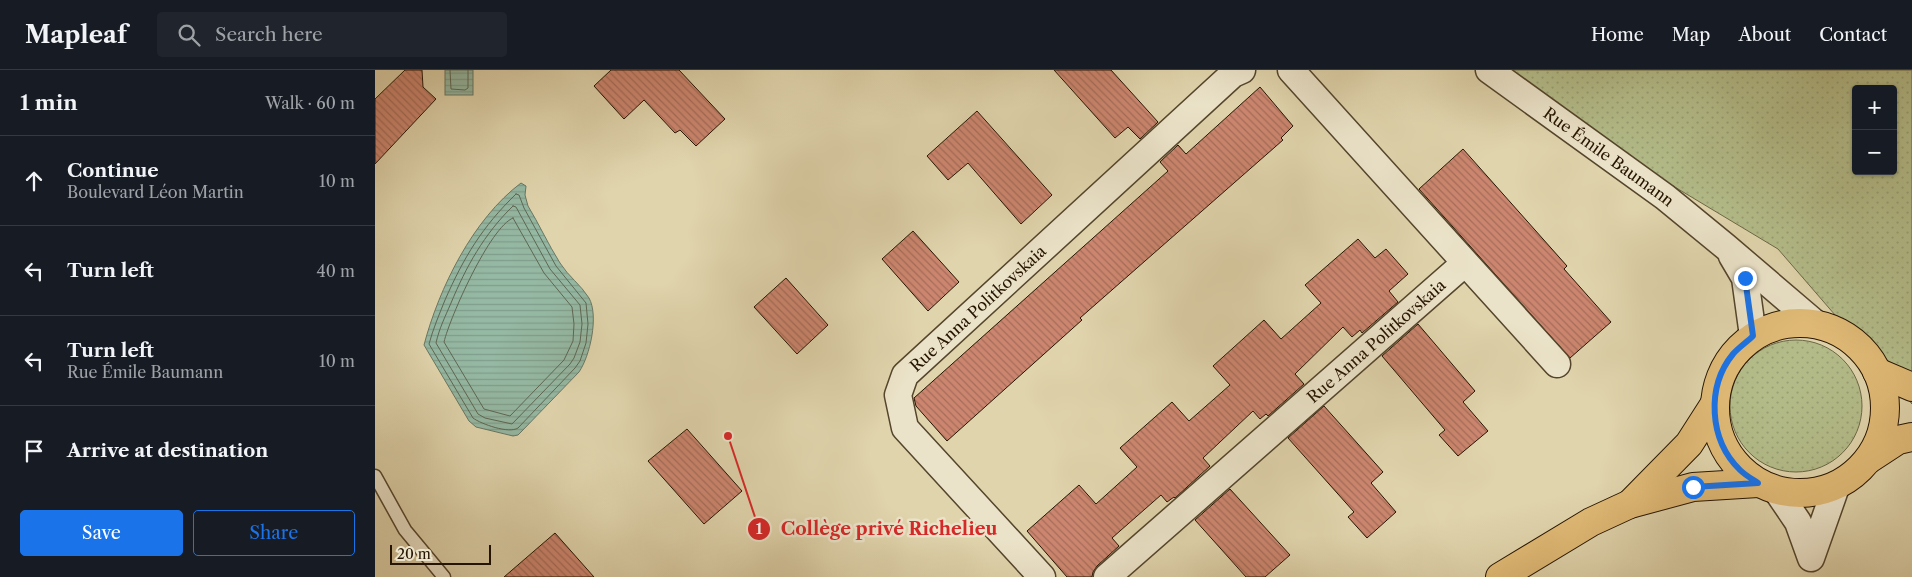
<!DOCTYPE html>
<html lang="en">
<head>
<meta charset="utf-8">
<style>
  :root { --surface:#171b24; --page:#20242c; --text:#f1f3f6; --muted:#9ea1a6; --line:#363941; --accent:#1a73e8 }
  body { margin:0; font-family:"Libre Caslon Text",serif; background:var(--page); color:var(--text) }
  .controls { position:absolute; right:15px; top:15px; display:grid; overflow:hidden; border-radius:5px; box-shadow:0 1px 4px #0004 }
  .controls button { width:45px; height:45px; display:grid; place-items:center; padding:0; border:0; border-bottom:1px solid var(--line); background:var(--surface); color:var(--text); font:25px sans-serif }
  .scale { position:absolute; left:15px; bottom:12px; width:101px; box-sizing:border-box; padding-left:5px; border:2px solid #261502; border-top:0; font-size:14px; line-height:18px; white-space:nowrap; color:#261502; -webkit-text-stroke:4px #ebe3c9; paint-order:stroke }
  .stop { position:absolute; width:15px; height:15px; margin:-11px; border:4px solid #1a73e8; border-radius:50%; background:#fff }
  .stop.end { background:#1a73e8; border-color:#fff; box-shadow:0 1px 5px #0008 }
  .list { margin:0; padding:0; list-style:none }
  h2 { display:flex; justify-content:space-between; align-items:center; height:65px; margin:0; padding:0 20px; font-size:21px }
  h2 small { font-size:16px; font-weight:400; color:var(--muted) }
  .list li { display:grid; grid-template-columns:32px 1fr auto; gap:15px; align-items:center; box-sizing:border-box; height:90px; padding:0 20px; border-top:1px solid var(--line) }
  .list b { display:block; font-size:19px; white-space:nowrap }
  .list p { margin:0; font-size:16px; white-space:nowrap; color:var(--muted) }
  .list em { font-size:16px; font-style:normal; color:var(--muted) }
  .actions { display:flex; gap:10px; padding:15px 20px }
  .actions a { flex:1; padding:11px 0; border:1px solid var(--accent); border-radius:5px; text-align:center; font-size:18px; color:var(--accent) }
  .actions .main { background:var(--accent); color:#fff }
  .icon { flex:none; width:28px; height:28px; fill:none; stroke:currentColor; stroke-width:2; stroke-linecap:round; stroke-linejoin:round }
  .map { position:relative; flex:none; width:1537px; height:507px; overflow:hidden }
  header { display:flex; align-items:center; gap:30px; box-sizing:border-box; height:70px; padding:0 25px; background:var(--surface); border-bottom:1px solid var(--line) }
  header strong { font-size:24px }
  nav { display:flex; gap:28px; margin-inline-start:auto; font-size:18px }
  .search { width:350px; height:45px; background:var(--page); display:flex; align-items:center; gap:12px; box-sizing:border-box; padding:0 18px; border-radius:5px; color:var(--muted); font-size:19px }
  main { display:flex }
  aside { flex:1; background:var(--surface) }
  .map>svg:first-child { display:block }
  .grass { fill:url(#grass-dots); stroke:#6c6846; fill-rule:evenodd }
  .water { fill:url(#water-rules); stroke:#697763 }
  .lines { fill:none; stroke-linecap:round; stroke-linejoin:round }
  .shore { stroke:#5e6753; stroke-width:1 }
  .building { fill:url(#building-back-hatch); stroke:#261502 }
  .service-casing { stroke:#54452c; stroke-width:15 }
  .minor-casing { stroke:#54452c; stroke-width:29 }
  .primary-casing { stroke:#261502; stroke-width:30 }
  .service { stroke:#ebe3c9; stroke-width:12 }
  .minor { stroke:#ebe3c9; stroke-width:26 }
  .primary { stroke:#e0ba76; stroke-width:28 }
  .route { stroke:#1a73e8; stroke-width:6 }
  .labels { text-anchor:middle; dominant-baseline:central; stroke-width:5; stroke-linejoin:round; paint-order:stroke }
  .street-label { font-size:16px; fill:#261502; stroke:#ebe3c9 }
  .leader { fill:none; stroke:#d62828; stroke-width:2 }
  .callout-dot { fill:#d62828; stroke:#ebe3c9; stroke-width:2 }
  .mark-label { font-size:15px; text-anchor:middle; font-weight:bold; fill:#fff }
  .callout-label { font-size:18px; text-anchor:middle; font-weight:bold; fill:#d62828; stroke:#ebe3c9; stroke-width:5; stroke-linejoin:round; paint-order:stroke }
</style>
</head>
<body>
<header>
<strong>Mapleaf</strong>
<div class="search"><svg class="icon" aria-label="search" viewBox="0 0 24 24"><circle cx="10" cy="10" r="6"/><path d="M15 15l6 6"/></svg>Search here</div>
<nav><a>Home</a><a>Map</a><a>About</a><a>Contact</a></nav>
</header>
<main>
<aside>
<h2>1 min<small>Walk · 60 m</small></h2>
<ul class="list">
<li><svg class="icon" aria-label="ahead" viewBox="0 0 24 24"><path d="M12 20V5M6 11l6-6 6 6"/></svg><div><b>Continue</b><p>Boulevard Léon Martin</p></div><em>10 m</em></li>
<li><svg class="icon" aria-label="left" viewBox="0 0 24 24"><path d="M17 20v-9H6M10 6l-5 5 5 5"/></svg><div><b>Turn left</b></div><em>40 m</em></li>
<li><svg class="icon" aria-label="left" viewBox="0 0 24 24"><path d="M17 20v-9H6M10 6l-5 5 5 5"/></svg><div><b>Turn left</b><p>Rue Émile Baumann</p></div><em>10 m</em></li>
<li><svg class="icon" aria-label="arrive" viewBox="0 0 24 24"><path d="M6 21V4h12l-3 4 3 4H6"/></svg><div><b>Arrive at destination</b></div></li>
</ul>
<div class="actions"><a class="main">Save</a><a>Share</a></div>
</aside>
<div class="map">
<svg width="1537" height="507" viewBox="0 0 1537 507">
  <defs>
    <pattern id="grass-dots" width="8" height="8" patternUnits="userSpaceOnUse" patternTransform="scale(1.25)"><rect width="8" height="8" fill="#b3bc89"/><path d="M2 2h.1M6 6h.1" fill="none" stroke="#9aa175" stroke-width="1.8" stroke-linecap="round"/></pattern>
    <pattern id="water-rules" width="6" height="5" patternUnits="userSpaceOnUse" patternTransform="scale(1.25)"><rect width="6" height="5" fill="#95b9a4"/><path d="M0 2.5h6" fill="none" stroke="#809e8c"/></pattern>
    <pattern id="building-back-hatch" width="6" height="6" patternUnits="userSpaceOnUse" patternTransform="scale(1.25)"><rect width="6" height="6" fill="#cc866f"/><path d="M-1 5l2 2M0 0l6 6M5-1l2 2" fill="none" stroke="#a56c59"/></pattern>
  </defs>
  <rect width="100%" height="100%" fill="#e0d4ac"/>
  <filter id="stains"><feTurbulence type="fractalNoise" baseFrequency=".004" numOctaves="4"/><feColorMatrix values="0 0 0 0 .2 0 0 0 0 .09 0 0 0 0 .02 0 0 0 .5 -.17"/></filter>
  <radialGradient id="worn" r=".72"><stop offset=".6" stop-color="#630" stop-opacity="0"/><stop offset="1" stop-color="#630" stop-opacity=".3"/></radialGradient>
  <g class="grass">
    <path d="M1105,0H1537V334L1403,179ZM1481,19H1518V101H1481Z"/>
    <circle cx="1421" cy="336" r="66"/>
  </g>
  <g class="water">
    <rect x="70" y="0" width="28" height="25"/>
    <path d="M146,113L151,116L150,125L153,136C164,154 173,174 185,193C193,206 206,215 214,228C224,246 215,286 204,302L146,362L143,365L138,366L101,357L94,351L49,275C64,218 98,149 146,113Z"/>
  </g>
  <g class="lines">
    <g class="shore">
      <polyline points="75,0 76,19 90,20 93,18 93,0"/>
      <path d="M141,124L144,125L149,138L181,196L211,233L213,254L211,273L205,291L200,298L143,358C134,364 106,354 98,348L54,274C58,259 64,245 70,230C89,187 107,157 141,124Z"/>
      <path d="M138,136L141,137L175,199L205,235L207,254L205,272L199,288L195,294L137,354L110,348L103,344L61,273C64,259 70,247 76,233C91,197 109,164 138,136Z"/>
      <path d="M138,148L169,203L197,237L199,254L198,271L189,290L135,346L109,339L69,272C75,247 115,157 138,148Z"/>
    </g>
  </g>
  <g class="building">
    <polygon points="30,0 47,0 48,17 61,29 0,94 0,29"/>
    <polygon points="236,0 304,0 350,49 321,76 305,60 300,63 269,30 249,49 219,16"/>
    <polygon points="679,0 736,0 783,52 765,69 753,57 740,68"/>
    <polygon points="885,17 918,56 906,68 908,70 705,248 707,250 572,371 541,336 539,328 793,101 785,92 803,75 811,84"/>
    <polygon points="602,41 677,125 646,154 593,93 573,110 552,86"/>
    <polygon points="1088,79 1192,196 1189,199 1236,252 1195,288 1044,119"/>
    <polygon points="538,161 584,212 553,241 507,189"/>
    <polygon points="983,169 1000,188 1011,179 1033,204 1014,221 1023,232 987,263 985,260 977,267 968,257 920,304 929,314 893,346 891,344 885,349 878,341 828,388 835,396 800,428 799,427 792,432 786,425 737,468 744,476 722,496 718,502 717,507 692,507 652,461 704,415 721,434 762,397 745,378 797,332 814,351 855,315 838,296 889,250 906,269 946,233 930,215"/>
    <polygon points="411,208 453,255 422,284 379,237"/>
    <polygon points="1043,254 1100,321 1088,332 1113,361 1083,386 1064,365 1070,360 1007,286"/>
    <polygon points="949,336 1008,402 996,413 1021,442 992,468 973,447 979,442 913,368"/>
    <polygon points="312,359 367,421 329,454 273,391"/>
    <polygon points="855,419 915,485 890,507 871,507 820,450"/>
    <polygon points="180,463 219,507 129,507"/>
  </g>
  <g class="lines">
    <g class="service-casing">
      <polyline id="service" points="0,406 30,460 69,507"/>
    </g>
    <g class="minor-casing">
      <g id="minor">
        <polyline points="916,0 1182,294"/>
        <path id="s1" d="M1114,0L1290,127L1351,177L1441,254"/>
        <polyline points="1357,186 1370,208 1378,266"/>
        <polyline points="1402,421 1423,452 1436,488 1461,417"/>
        <path id="s2" d="M667,507L530,358L523,325L530,305L858,4L867,0"/>
        <path id="s3" d="M732,507L1090,193"/>
      </g>
    </g>
    <g class="primary-casing">
      <g id="primary">
        <circle cx="1425" cy="338" r="85"/>
        <polyline points="1502,302 1537,317"/>
        <polyline points="1494,389 1523,370 1537,367"/>
        <polyline points="1255,434 1314,374 1339,335"/>
        <polyline points="1125,507 1216,452 1255,434 1318,417 1383,413"/>
      </g>
    </g>
    <use href="#service" class="service"/>
    <use href="#minor" class="minor"/>
    <use href="#primary" class="primary"/>
  </g>
  <g class="lines">
    <path class="route" d="M1318,417L1383,413C1377,409 1370,405 1365,400C1334,370 1331,317 1358,284C1364,277 1372,272 1378,266L1370,208"/>
  </g>
  <g class="labels">
    <g class="street-label">
      <text stroke="none"><textPath href="#s1" startOffset="148">Rue Émile Baumann</textPath></text>
      <text stroke="none"><textPath href="#s2" startOffset="356">Rue Anna Politkovskaia</textPath></text>
      <text stroke="none"><textPath href="#s3" startOffset="358">Rue Anna Politkovskaia</textPath></text>
    </g>
  </g>
  <path class="leader" d="M353 366L384 459"/>
  <g class="callout-dot">
    <circle cx="353" cy="366" r="5"/>
    <circle cx="384" cy="459" r="12"/>
  </g>
  <g class="mark-label">
    <text x="384" y="464">1</text>
  </g>
  <g class="callout-label">
    <text x="514" y="465">Collège privé Richelieu</text>
  </g>
  <rect width="100%" height="100%" filter="url(#stains)"/>
  <rect width="100%" height="100%" fill="url(#worn)"/>
</svg>
<div class="controls">
<button>+</button>
<button>−</button>
</div>
<div class="scale">20 m</div>
<div class="stop" style="left:1318px;top:417px"></div>
<div class="stop end" style="left:1370px;top:208px"></div>
</div>
</main>
</body>
</html>
